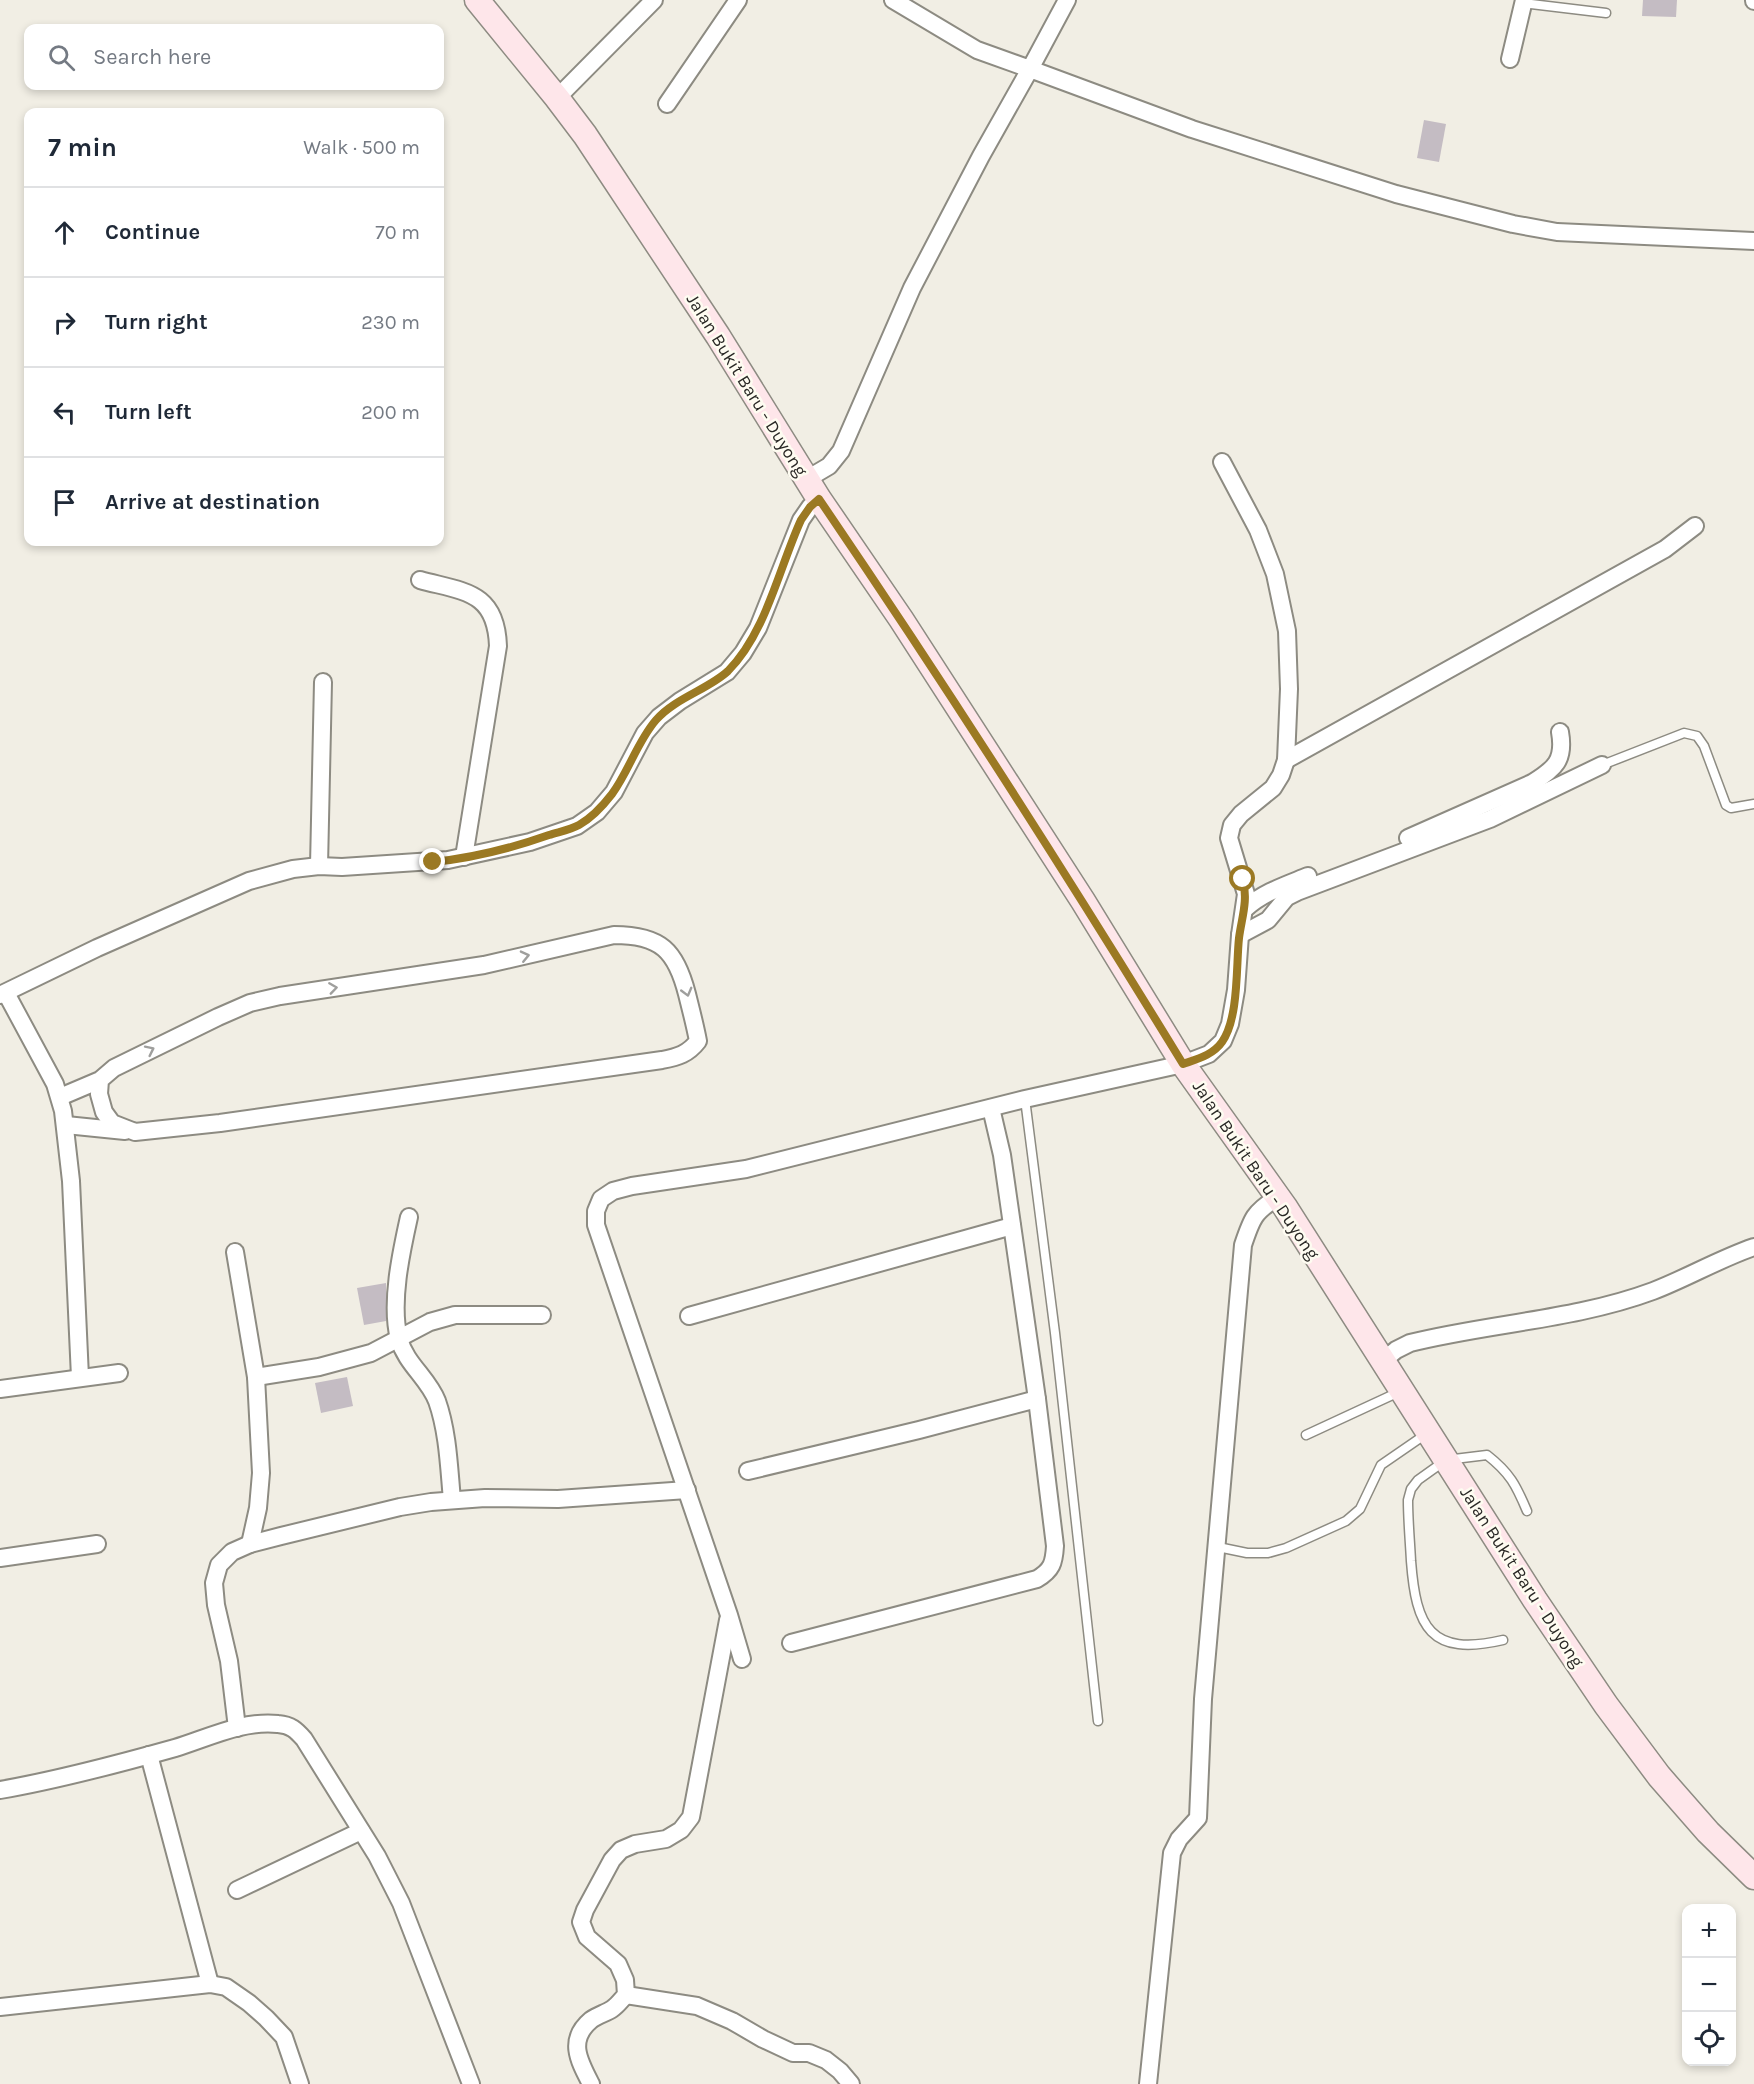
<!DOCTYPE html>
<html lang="en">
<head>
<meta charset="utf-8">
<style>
  :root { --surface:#fff; --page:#f6f6f7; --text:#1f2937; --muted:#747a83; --line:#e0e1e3 }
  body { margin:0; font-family:Karla,sans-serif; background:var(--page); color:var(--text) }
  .controls { position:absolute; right:18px; bottom:18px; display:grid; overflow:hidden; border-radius:12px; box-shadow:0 3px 9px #0003 }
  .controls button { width:54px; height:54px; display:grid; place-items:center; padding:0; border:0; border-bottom:2px solid var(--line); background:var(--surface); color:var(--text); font:30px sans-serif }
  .stop { position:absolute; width:18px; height:18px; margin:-14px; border:4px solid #9b7923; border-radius:50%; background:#fff }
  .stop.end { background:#9b7923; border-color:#fff; box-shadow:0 2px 6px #0008 }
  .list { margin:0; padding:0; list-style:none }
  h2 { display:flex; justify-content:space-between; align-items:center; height:78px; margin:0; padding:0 24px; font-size:26px }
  h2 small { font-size:20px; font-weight:400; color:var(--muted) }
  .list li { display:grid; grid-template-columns:39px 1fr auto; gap:18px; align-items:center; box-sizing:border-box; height:90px; padding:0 24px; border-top:2px solid var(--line) }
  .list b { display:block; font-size:22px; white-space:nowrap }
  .list em { font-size:20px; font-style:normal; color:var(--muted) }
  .icon { flex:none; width:33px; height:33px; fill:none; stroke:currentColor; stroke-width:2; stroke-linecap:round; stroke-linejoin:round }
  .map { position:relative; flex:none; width:1754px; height:2084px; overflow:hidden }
  .search { position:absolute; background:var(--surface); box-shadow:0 3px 9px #0003; left:24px; top:24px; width:420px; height:66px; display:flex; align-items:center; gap:15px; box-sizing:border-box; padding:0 21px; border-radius:12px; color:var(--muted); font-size:22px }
  .panel { position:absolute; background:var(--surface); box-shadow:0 3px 9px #0003; left:24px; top:108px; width:420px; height:438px; border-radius:12px }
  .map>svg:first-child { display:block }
  .building { fill:#c4bcc3 }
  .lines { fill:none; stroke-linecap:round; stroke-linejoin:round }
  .service-casing { stroke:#8d8b82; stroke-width:11 }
  .minor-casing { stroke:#8d8b82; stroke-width:20 }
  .secondary-casing { stroke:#8d8b82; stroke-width:27 }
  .service { stroke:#fff; stroke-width:8 }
  .minor { stroke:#fff; stroke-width:16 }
  .secondary { stroke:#fee6ea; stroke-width:24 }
  .oneway { stroke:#9f9f9d }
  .route { stroke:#9b7923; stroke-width:8 }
  .labels { text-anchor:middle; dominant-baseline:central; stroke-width:5; stroke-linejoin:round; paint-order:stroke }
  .street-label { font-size:18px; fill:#2a2926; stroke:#fefcf1 }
</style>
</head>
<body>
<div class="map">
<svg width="1754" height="2084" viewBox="0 0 1754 2084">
  <rect width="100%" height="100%" fill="#f1eee4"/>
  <g class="building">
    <polygon points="1643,0 1677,0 1676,17 1642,16"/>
    <polygon points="1424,120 1446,124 1439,162 1417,158"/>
    <polygon points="386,1283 386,1321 364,1325 357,1288"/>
    <polygon points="347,1377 353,1406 321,1413 315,1383"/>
  </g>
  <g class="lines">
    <g class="service-casing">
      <g id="service">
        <polyline points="1523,3 1606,13"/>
        <polyline points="1602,765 1684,733 1697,736 1704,746 1726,805 1731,808 1754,804"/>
        <polyline points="1025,1099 1055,1333 1098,1721"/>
        <polyline points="1306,1435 1401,1391"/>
        <polyline points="1218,1547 1247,1553 1268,1553 1286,1548 1346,1521 1360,1509 1381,1465 1426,1434"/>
        <path d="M1503,1640C1430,1657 1416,1627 1411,1561C1410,1541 1408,1521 1408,1500L1411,1489L1418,1480L1446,1460L1487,1455C1510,1473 1516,1485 1527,1511"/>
      </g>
    </g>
    <g class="minor-casing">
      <g id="minor">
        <polyline points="893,0 977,50 1030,69 1067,0"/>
        <polyline points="1754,0 1754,1"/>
        <polyline points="1510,59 1524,0"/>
        <polyline points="557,98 654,0"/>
        <polyline points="667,104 738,0"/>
        <polyline points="807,479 829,466 841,451 912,288 981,156 1030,69 1192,129 1396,194 1513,224 1557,232 1754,241"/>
        <path d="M420,580C464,592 496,591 498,646L464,857"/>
        <polyline points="1286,760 1665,549 1695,526"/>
        <path d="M1408,838L1532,783C1555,769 1565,760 1560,732"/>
        <polyline points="319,866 323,682"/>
        <path d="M1246,908C1264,892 1286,885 1308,876"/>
        <polyline points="1240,935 1268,920 1287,897 1297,892 1490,819 1602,765"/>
        <polyline points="6,993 55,1084 63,1111 71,1181 80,1377"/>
        <polyline points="0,995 97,948 249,881 293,869 319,866 342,867 448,860 530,842 577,826 597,812 614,792 645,733 659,717 680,701 727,672 743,653 758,628 801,520 810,507 819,499"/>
        <path d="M60,1097L100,1080L114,1068L218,1017L250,1003L280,996L484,965L614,935C661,935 676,951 687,994C691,1010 695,1025 698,1041C688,1054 678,1057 662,1060L220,1123L135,1132L112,1123L104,1112L99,1094L100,1080"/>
        <polyline points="66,1125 125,1131"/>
        <path d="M409,1217C401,1253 390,1303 399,1339C406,1364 428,1378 437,1401C448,1432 449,1468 452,1500"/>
        <polyline points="235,1252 256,1377 261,1473 258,1508 250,1544"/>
        <polyline points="689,1316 1012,1226"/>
        <path d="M1383,1361L1396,1350L1410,1343C1490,1323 1575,1320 1653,1291C1687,1278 1719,1259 1754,1247"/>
        <polyline points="256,1377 319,1367 371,1353 430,1322 455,1315 542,1315"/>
        <polyline points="0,1389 119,1373"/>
        <polyline points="748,1471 919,1430 1037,1399"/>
        <polyline points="0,1558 97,1544"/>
        <path d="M791,1643L1037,1579C1052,1570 1054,1563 1055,1546L1037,1399L1002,1155L991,1108"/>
        <polyline points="742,1659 729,1615 596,1225 596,1211 601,1199 613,1191 632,1186 746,1169 1025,1099 1183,1064 1209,1054 1223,1041 1230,1024 1236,990 1240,935 1246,894 1229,838 1232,825 1241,814 1273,788 1281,775 1286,760 1289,689 1287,631 1275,574 1258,530 1222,462"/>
        <polyline points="237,1728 229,1661 216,1605 214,1583 219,1565 232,1552 250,1544 281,1536 400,1507 431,1502 485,1498 558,1499 687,1490"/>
        <polyline points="149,1755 210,1984"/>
        <path d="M0,1790C59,1780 118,1764 175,1748C208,1738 243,1720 278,1724C291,1725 296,1730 304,1739L377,1856L401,1903L471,2084"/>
        <polyline points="237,1890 361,1831"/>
        <polyline points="626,1995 697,2006 732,2021 763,2039 793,2053 809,2053 826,2060 840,2071 851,2084"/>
        <polyline points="0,2007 210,1984 226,1987 249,2003 266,2018 284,2037 300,2084"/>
        <path d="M591,2084C579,2061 567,2040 591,2020C598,2015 606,2013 612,2009C618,2005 621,2000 626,1995L625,1980L618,1964L587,1937L581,1922L585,1910L612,1860L621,1850L635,1844L666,1839L681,1830L691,1817L728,1620"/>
        <path d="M1148,2084L1172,1853L1179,1839L1198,1818L1203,1699L1243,1245C1252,1218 1254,1212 1278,1197"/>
      </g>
    </g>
    <g class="secondary-casing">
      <polyline id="secondary" points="477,0 557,98 585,135 718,336 819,499 901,619 1083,901 1183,1064 1285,1207 1535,1600 1606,1705 1659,1776 1708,1832 1754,1877"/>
    </g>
    <use href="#service" class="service"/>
    <use href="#minor" class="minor"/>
    <use href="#secondary" class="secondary"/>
  </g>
  <defs><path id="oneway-chevron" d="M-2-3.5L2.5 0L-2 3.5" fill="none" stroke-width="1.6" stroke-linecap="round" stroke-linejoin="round" transform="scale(1.5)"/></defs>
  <g class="oneway">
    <use href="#oneway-chevron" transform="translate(525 956) rotate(-13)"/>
    <use href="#oneway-chevron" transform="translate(333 988) rotate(-8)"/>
    <use href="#oneway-chevron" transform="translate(687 992) rotate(75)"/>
    <use href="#oneway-chevron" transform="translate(150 1050) rotate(-26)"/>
  </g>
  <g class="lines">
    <path class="route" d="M433,862C472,858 512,848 549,835C558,832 570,830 579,825C593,817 602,807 612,794C629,771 637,742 656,720C675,698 709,689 728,671C766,633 779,568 801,520L810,507L819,499C945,684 1066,873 1183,1064C1197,1059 1213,1055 1222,1042C1239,1018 1236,966 1239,938C1242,916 1248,902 1243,879"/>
  </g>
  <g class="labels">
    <g class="street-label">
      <text transform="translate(747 385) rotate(58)">Jalan Bukit Baru - Duyong</text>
      <text transform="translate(1256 1170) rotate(56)">Jalan Bukit Baru - Duyong</text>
      <text transform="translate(1522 1577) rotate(57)">Jalan Bukit Baru - Duyong</text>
    </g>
  </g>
</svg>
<div class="controls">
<button>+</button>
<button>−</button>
<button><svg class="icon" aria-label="locate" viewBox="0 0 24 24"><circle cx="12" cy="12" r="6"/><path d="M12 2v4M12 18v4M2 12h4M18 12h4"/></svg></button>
</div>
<div class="stop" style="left:1243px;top:879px"></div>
<div class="stop end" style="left:433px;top:862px"></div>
<div class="search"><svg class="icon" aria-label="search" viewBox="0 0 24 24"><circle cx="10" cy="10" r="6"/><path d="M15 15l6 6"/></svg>Search here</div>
<section class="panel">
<h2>7 min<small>Walk · 500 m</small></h2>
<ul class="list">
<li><svg class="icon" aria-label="ahead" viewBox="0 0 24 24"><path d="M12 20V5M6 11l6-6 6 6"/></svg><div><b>Continue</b></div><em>70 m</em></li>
<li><svg class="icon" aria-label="right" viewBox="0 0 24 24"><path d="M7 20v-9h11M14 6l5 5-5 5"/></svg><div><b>Turn right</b></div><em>230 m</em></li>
<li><svg class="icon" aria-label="left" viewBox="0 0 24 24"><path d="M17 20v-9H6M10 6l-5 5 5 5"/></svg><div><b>Turn left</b></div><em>200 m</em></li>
<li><svg class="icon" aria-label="arrive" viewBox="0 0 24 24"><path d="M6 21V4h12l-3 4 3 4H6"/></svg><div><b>Arrive at destination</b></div></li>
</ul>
</section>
</div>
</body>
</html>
